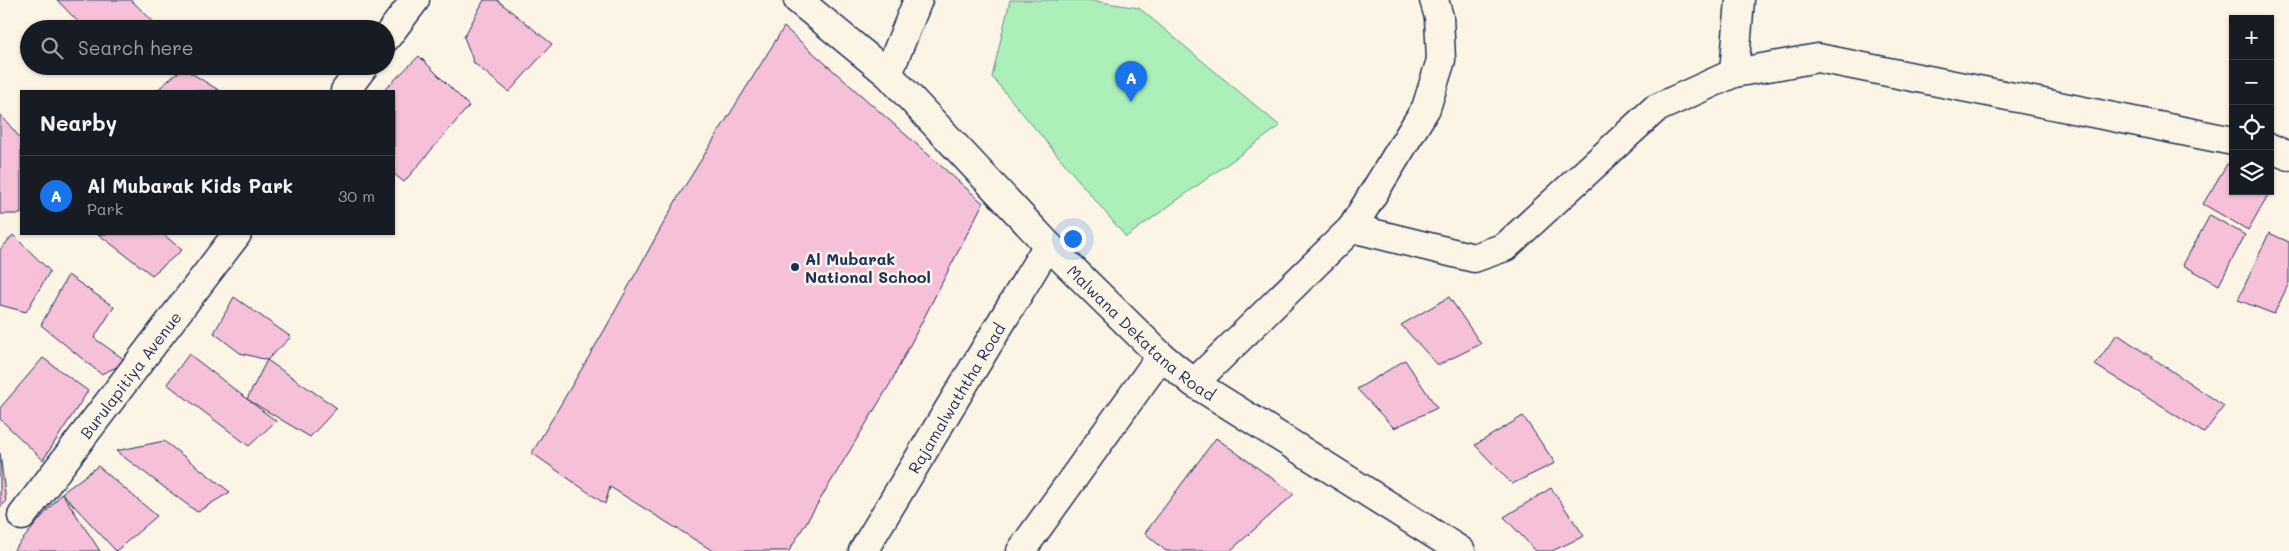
<!DOCTYPE html>
<html lang="en">
<head>
<meta charset="utf-8">
<style>
  :root { --surface:#171b24; --page:#20242c; --text:#f1f3f6; --muted:#9ea1a6; --line:#363941; --accent:#1a73e8 }
  body { margin:0; font-family:Mali,sans-serif; background:var(--page); color:var(--text) }
  .controls { position:absolute; right:15px; top:15px; display:grid; overflow:hidden; border-radius:0px; box-shadow:0 1px 4px #0004 }
  .controls button { width:45px; height:45px; display:grid; place-items:center; padding:0; border:0; border-bottom:1px solid var(--line); background:var(--surface); color:var(--text); font:25px sans-serif }
  .you { position:absolute; left:1072px; top:238px; width:18px; height:18px; margin:-12px; border:4px solid #fff; border-radius:50%; background:#1a73e8; box-shadow:0 0 0 8px #1a73e833 }
  .badge { display:grid; place-items:center; width:32px; height:32px; border-radius:50%; background:var(--accent); color:#fff; font-size:16px; font-weight:700 }
  .pin { position:absolute; translate:-50% -41px; filter:drop-shadow(0 1px 2px #0008) }
  .pin::after { content:''; position:absolute; top:26px; width:18px; height:15px; background:inherit; clip-path:polygon(0 0,100% 0,50% 100%) }
  .list { margin:0; padding:0; list-style:none }
  h2 { display:flex; justify-content:space-between; align-items:center; height:65px; margin:0; padding:0 20px; font-size:21px }
  h2 small { font-size:16px; font-weight:400; color:var(--muted) }
  .list li { display:grid; grid-template-columns:32px 1fr auto; gap:15px; align-items:center; box-sizing:border-box; height:80px; padding:0 20px; border-top:1px solid var(--line) }
  .list b { display:block; font-size:19px; white-space:nowrap }
  .list p { margin:0; font-size:16px; white-space:nowrap; color:var(--muted) }
  .list em { font-size:16px; font-style:normal; color:var(--muted) }
  .icon { flex:none; width:28px; height:28px; fill:none; stroke:currentColor; stroke-width:2; stroke-linecap:round; stroke-linejoin:round }
  .map { position:relative; flex:none; width:2289px; height:551px; overflow:hidden }
  .search { position:absolute; background:var(--surface); box-shadow:0 1px 4px #0004; left:20px; top:20px; width:375px; height:55px; display:flex; align-items:center; gap:12px; box-sizing:border-box; padding:0 18px; border-radius:28px; color:var(--muted); font-size:19px }
  .panel { position:absolute; background:var(--surface); box-shadow:0 1px 4px #0004; left:20px; top:90px; width:375px; height:145px; border-radius:0px }
  .map>svg:first-child { display:block }
  .park { fill:#acefb9; stroke:#648f8c }
  .building { fill:#f6c0d9; stroke:#1b2f5e }
  .lines { fill:none; stroke-linecap:round; stroke-linejoin:round }
  .minor-casing { stroke:#1b2f5e; stroke-width:31 }
  .major-casing { stroke:#1b2f5e; stroke-width:31 }
  .minor { stroke:#fcf5e5; stroke-width:28 }
  .major { stroke:#fcf5e5; stroke-width:28 }
  .poi-dot { fill:#1b2f5e; stroke:#fcf5e5; stroke-width:2 }
  .labels { text-anchor:middle; dominant-baseline:central; stroke-width:5; stroke-linejoin:round; paint-order:stroke }
  .poi-label { font-size:16px; font-weight:bold; fill:#1b2f5e; stroke:#fcf5e5; text-anchor:start }
  .street-label { font-size:16px; fill:#1b2f5e; stroke:#fcf5e5 }
</style>
</head>
<body>
<div class="map">
<svg width="2289" height="551" viewBox="0 0 2289 551">
  <rect width="100%" height="100%" fill="#fcf5e5"/>
  <filter id="ink" filterUnits="userSpaceOnUse"><feTurbulence type="fractalNoise" baseFrequency=".02" numOctaves="2"/><feDisplacementMap in="SourceGraphic" scale="10" xChannelSelector="R" yChannelSelector="G"/><feConvolveMatrix kernelMatrix="1 2 1 2 8 2 1 2 1" color-interpolation-filters="sRGB"/></filter>
  <g filter="url(#ink)">
    <polygon class="park" points="1010,0 1088,0 1139,8 1280,126 1126,237 992,77"/>
    <g class="building">
      <polygon points="57,0 131,0 161,29 85,29"/>
      <polygon points="484,0 497,0 552,44 509,92 474,63 464,37"/>
      <polygon points="784,27 983,203 890,384 789,551 713,551 610,487 605,504 532,453 604,331 678,197"/>
      <polygon points="419,56 469,106 404,182 394,174 394,91 383,91"/>
      <polygon points="183,68 220,91 156,91"/>
      <polygon points="0,114 21,139 21,214 0,214"/>
      <polygon points="2227,164 2233,167 2233,191 2270,191 2270,187 2272,188 2248,230 2203,204"/>
      <polygon points="2210,215 2245,235 2219,285 2183,265"/>
      <polygon points="2269,233 2289,242 2289,283 2274,314 2238,300"/>
      <polygon points="98,234 163,234 182,250 152,275"/>
      <polygon points="13,235 50,271 26,312 0,305 0,250"/>
      <polygon points="68,275 114,307 94,338 128,362 101,374 41,325"/>
      <polygon points="234,297 291,337 267,360 240,353 214,333"/>
      <polygon points="1449,297 1481,344 1438,365 1401,325"/>
      <polygon points="2117,334 2224,406 2204,433 2095,365"/>
      <polygon points="189,354 247,399 276,421 249,446 167,384"/>
      <polygon points="43,358 88,391 43,460 0,419 0,408"/>
      <polygon points="267,360 337,408 310,437 247,399"/>
      <polygon points="1405,360 1437,408 1394,428 1357,389"/>
      <polygon points="1523,416 1555,463 1512,484 1475,445"/>
      <polygon points="1216,438 1294,494 1230,551 1166,551 1145,533"/>
      <polygon points="164,441 230,492 197,512 116,451"/>
      <polygon points="0,453 6,502 0,507"/>
      <polygon points="98,466 157,516 116,551 62,493"/>
      <polygon points="1551,488 1584,536 1552,551 1536,551 1504,517"/>
      <polygon points="62,493 100,551 13,551"/>
    </g>
    <g class="lines">
      <g class="minor-casing">
        <g id="minor">
          <polyline points="386,38 415,0"/>
          <polyline points="1734,73 1740,0"/>
          <polyline points="888,74 918,0"/>
          <polyline points="345,91 364,66"/>
          <polyline points="2270,148 2289,156"/>
          <polyline points="1352,228 1426,108 1441,60 1439,17 1434,0"/>
          <polyline points="1194,383 1352,228 1474,258 1505,247 1655,109 1734,73 1818,58 2233,141"/>
          <path id="s1" d="M22,516L237,234"/>
          <path id="s2" d="M863,551L1048,245"/>
          <polyline points="1021,551 1161,356"/>
        </g>
      </g>
      <g class="major-casing">
        <g id="major">
          <path id="s3" d="M798,0L888,74L1048,245L1161,356L1194,383L1461,551"/>
        </g>
      </g>
      <use href="#minor" class="minor"/>
      <use href="#major" class="major"/>
    </g>
  </g>
  <circle class="poi-dot" cx="795" cy="267" r="5"/>
  <g class="labels">
    <g class="poi-label">
      <text x="805" y="258">Al Mubarak<tspan x="805" dy="18">National School</tspan></text>
    </g>
    <g class="street-label">
      <text stroke="none"><textPath href="#s3" startOffset="479">Malwana Dekatana Road</textPath></text>
      <text stroke="none"><textPath href="#s1" startOffset="178">Burulapitiya Avenue</textPath></text>
      <text stroke="none"><textPath href="#s2" startOffset="179">Rajamalwaththa Road</textPath></text>
    </g>
  </g>
</svg>
<div class="controls">
<button>+</button>
<button>−</button>
<button><svg class="icon" aria-label="locate" viewBox="0 0 24 24"><circle cx="12" cy="12" r="6"/><path d="M12 2v4M12 18v4M2 12h4M18 12h4"/></svg></button>
<button><svg class="icon" aria-label="layers" viewBox="0 0 24 24"><path d="M12 4l9 5-9 5-9-5zM3 14l9 5 9-5"/></svg></button>
</div>
<div class="you"></div>
<div class="pin badge" style="left:1131px;top:102px">A</div>
<div class="search"><svg class="icon" aria-label="search" viewBox="0 0 24 24"><circle cx="10" cy="10" r="6"/><path d="M15 15l6 6"/></svg>Search here</div>
<section class="panel">
<h2>Nearby<small></small></h2>
<ul class="list">
<li><span class="badge">A</span><div><b>Al Mubarak Kids Park</b><p>Park</p></div><em>30 m</em></li>
</ul>
</section>
</div>
</body>
</html>
